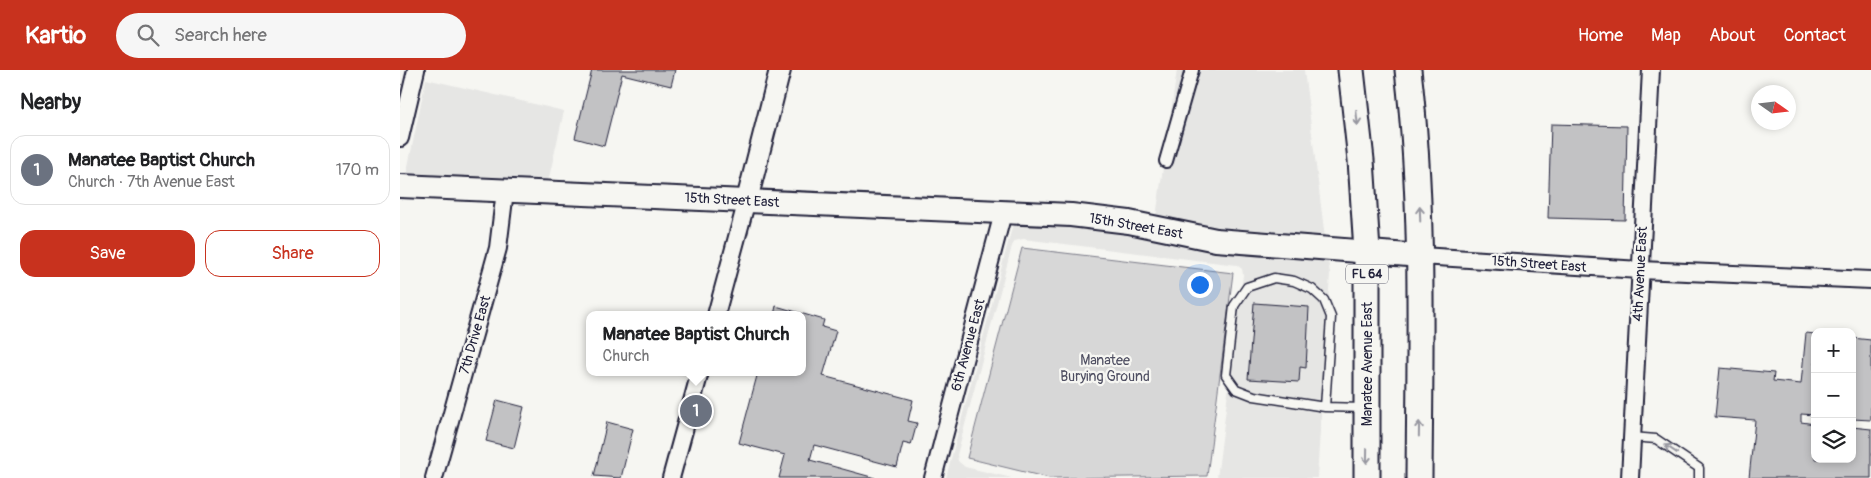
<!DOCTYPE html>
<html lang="en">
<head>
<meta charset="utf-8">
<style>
  :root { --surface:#fff; --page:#f6f6f6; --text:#202124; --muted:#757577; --line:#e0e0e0; --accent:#c8321e }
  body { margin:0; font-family:Pangolin,sans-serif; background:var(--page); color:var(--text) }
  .controls { position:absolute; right:15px; bottom:15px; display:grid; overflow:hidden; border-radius:10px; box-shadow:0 2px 8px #0003 }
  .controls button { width:45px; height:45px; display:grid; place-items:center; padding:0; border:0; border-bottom:1px solid var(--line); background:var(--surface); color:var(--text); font:25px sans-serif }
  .compass { position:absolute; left:1351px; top:15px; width:45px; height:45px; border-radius:50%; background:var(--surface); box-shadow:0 2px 8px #0003; rotate:104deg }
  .you { position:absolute; left:799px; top:214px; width:18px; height:18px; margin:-12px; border:4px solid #fff; border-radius:50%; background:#1a73e8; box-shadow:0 0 0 8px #1a73e833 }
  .badge { display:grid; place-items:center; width:32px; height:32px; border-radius:50%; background:var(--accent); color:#fff; font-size:16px; font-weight:700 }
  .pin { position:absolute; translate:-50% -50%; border:2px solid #fff; box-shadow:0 1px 5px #0006 }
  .popup { position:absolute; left:186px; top:241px; width:220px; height:65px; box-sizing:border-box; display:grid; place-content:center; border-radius:10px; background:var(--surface); filter:drop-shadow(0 1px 4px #0005); font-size:16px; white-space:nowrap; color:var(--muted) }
  .popup b { font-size:19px; color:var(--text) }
  .popup::after { content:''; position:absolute; left:50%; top:100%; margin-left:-10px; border:10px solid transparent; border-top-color:var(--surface) }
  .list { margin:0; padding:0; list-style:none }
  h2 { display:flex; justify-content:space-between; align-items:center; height:65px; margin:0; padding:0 20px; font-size:21px }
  h2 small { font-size:16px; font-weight:400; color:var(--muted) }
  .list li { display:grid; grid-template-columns:32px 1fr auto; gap:15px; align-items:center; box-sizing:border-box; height:70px; margin:0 10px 10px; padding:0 10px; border:1px solid var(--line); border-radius:15px }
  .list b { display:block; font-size:19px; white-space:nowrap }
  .list p { margin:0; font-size:16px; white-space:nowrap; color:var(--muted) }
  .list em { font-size:16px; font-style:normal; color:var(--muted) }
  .actions { display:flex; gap:10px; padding:15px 20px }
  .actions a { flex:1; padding:11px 0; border:1px solid var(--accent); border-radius:15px; text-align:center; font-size:18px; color:var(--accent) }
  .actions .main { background:var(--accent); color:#fff }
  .icon { flex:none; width:28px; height:28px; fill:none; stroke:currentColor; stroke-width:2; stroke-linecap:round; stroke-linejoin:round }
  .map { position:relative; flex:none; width:1471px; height:408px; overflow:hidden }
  header { display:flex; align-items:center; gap:30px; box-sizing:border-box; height:70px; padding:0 25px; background:var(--accent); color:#fff }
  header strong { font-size:24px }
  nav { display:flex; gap:28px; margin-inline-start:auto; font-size:18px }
  .search { width:350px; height:45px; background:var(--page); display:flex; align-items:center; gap:12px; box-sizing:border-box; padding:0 18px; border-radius:28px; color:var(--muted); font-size:19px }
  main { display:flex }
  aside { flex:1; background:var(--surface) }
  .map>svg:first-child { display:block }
  .built { fill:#e6e6e4 }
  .green { fill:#d7d7d7; stroke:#7c7c89 }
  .building { fill:#c2c2c4; stroke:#22223b }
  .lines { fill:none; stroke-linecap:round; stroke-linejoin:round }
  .service-casing { stroke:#22223b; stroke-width:11 }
  .pedestrian-casing { stroke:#22223b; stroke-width:16 }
  .minor-casing { stroke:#22223b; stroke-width:20 }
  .tertiary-casing { stroke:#22223b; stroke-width:24 }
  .secondary-casing { stroke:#22223b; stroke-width:26 }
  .primary-casing { stroke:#22223b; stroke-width:29 }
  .service { stroke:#f6f6f2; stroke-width:8 }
  .pedestrian { stroke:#f6f6f2; stroke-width:12 }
  .minor { stroke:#f6f6f2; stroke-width:16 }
  .tertiary { stroke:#f6f6f2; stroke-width:20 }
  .secondary { stroke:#f6f6f2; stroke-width:22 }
  .primary { stroke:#f6f6f2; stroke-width:25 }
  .oneway { stroke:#9797a0 }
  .labels { text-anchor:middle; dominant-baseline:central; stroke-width:4.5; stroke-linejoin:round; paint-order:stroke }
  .shield { fill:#f6f6f2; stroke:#626272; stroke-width:1 }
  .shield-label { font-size:12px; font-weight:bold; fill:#22223b }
  .street-label { font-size:14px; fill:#22223b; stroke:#f6f6f2 }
  .park-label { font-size:14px; fill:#4f4f62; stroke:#f6f6f2 }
</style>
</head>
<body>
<header>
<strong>Kartio</strong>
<div class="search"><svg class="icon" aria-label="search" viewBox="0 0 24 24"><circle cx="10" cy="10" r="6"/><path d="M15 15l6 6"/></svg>Search here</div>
<nav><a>Home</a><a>Map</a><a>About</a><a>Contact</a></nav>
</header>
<main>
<aside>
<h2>Nearby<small></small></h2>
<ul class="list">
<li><span class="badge" style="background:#6b7280">1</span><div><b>Manatee Baptist Church</b><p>Church · 7th Avenue East</p></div><em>170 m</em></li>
</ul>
<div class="actions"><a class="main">Save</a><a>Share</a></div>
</aside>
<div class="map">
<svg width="1471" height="408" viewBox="0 0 1471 408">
  <rect width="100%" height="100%" fill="#f6f6f2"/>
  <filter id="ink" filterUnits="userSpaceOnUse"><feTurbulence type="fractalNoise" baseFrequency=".02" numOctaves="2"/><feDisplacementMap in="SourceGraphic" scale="10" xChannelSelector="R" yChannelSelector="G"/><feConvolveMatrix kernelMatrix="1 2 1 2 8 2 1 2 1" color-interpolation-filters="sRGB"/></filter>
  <g filter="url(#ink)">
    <g class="built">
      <polygon points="777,0 904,0 925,168 817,159 756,147"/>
      <polygon points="26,9 164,41 148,112 6,106"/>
      <polygon points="613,154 671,156 727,162 815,181 928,190 930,204 917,408 817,408 843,205 842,199 837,195 623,169 615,171 612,176 557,385 558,391 565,397 612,408 546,408"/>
    </g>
    <polygon class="green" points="622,178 833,203 807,406 649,408 567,388"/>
    <g class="building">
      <polygon points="192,0 275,0 271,16 222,4 204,76 175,68"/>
      <polygon points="1151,54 1227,56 1225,150 1148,148"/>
      <polygon points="854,233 909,237 906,298 900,297 899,312 848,309"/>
      <polygon points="376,236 424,250 422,257 436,261 423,306 513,330 508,351 517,353 511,375 503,373 497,397 414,375 410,390 475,408 379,408 385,385 339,373 358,302 402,302 402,245 374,245"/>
      <polygon points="1406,263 1415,264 1415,345 1401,344 1401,352 1415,354 1415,389 1452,389 1452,357 1471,359 1471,408 1349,408 1355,350 1315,347 1320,298 1374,303 1373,311 1401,314"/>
      <polygon points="1452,268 1471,270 1471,350 1452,349"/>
      <polygon points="97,330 124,337 114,378 86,371"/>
      <polygon points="207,352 233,359 221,408 194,406"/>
    </g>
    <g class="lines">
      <g class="service-casing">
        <g id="service">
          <polyline points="925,337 854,326 836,319 826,305 834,236 847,217 874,208 894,211 912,219 924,230 931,247 925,337 963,338"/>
          <polyline points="1232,367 1256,369 1299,398 1299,408"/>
        </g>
      </g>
      <g class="pedestrian-casing">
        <polyline id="pedestrian" points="766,91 792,0"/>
      </g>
      <g class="minor-casing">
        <g id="minor">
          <polyline points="0,68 16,0"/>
          <polyline points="1021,186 1240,200 1471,210"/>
          <polyline points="316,245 347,130"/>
          <polyline points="34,408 98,178 105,121"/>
          <polyline points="271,408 300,302"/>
          <polyline points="533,408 603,143"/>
          <polyline points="1230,408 1251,0"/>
        </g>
      </g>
      <g class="tertiary-casing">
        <polyline id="tertiary" points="347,130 380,0"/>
      </g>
      <g class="secondary-casing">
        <polyline id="secondary" points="0,116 671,145 729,152 816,170 1021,186"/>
      </g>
      <g class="primary-casing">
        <g id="primary">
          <polyline points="951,0 961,90 967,181 967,408"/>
          <path d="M1008,0C1024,138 1020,270 1019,408"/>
        </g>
      </g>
      <use href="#service" class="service"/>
      <use href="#pedestrian" class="pedestrian"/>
      <use href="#minor" class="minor"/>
      <use href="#tertiary" class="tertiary"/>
      <use href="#secondary" class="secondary"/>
      <use href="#primary" class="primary"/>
    </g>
    <defs><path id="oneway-shaft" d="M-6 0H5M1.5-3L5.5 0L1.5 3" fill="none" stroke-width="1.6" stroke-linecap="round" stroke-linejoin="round" transform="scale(1.25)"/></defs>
    <g class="oneway">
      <use href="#oneway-shaft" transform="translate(957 48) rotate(84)"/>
      <use href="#oneway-shaft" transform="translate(1020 144) rotate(-92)"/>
      <use href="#oneway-shaft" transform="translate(1019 359) rotate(-89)"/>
      <use href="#oneway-shaft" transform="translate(1271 379) rotate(-146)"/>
      <use href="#oneway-shaft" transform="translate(967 386) rotate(91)"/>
    </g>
  </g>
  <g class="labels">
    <rect class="shield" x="946" y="194.5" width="42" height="19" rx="4"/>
    <g class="shield-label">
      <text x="967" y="204">FL 64</text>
    </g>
    <g class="street-label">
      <text transform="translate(332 130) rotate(3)">15th Street East</text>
      <text transform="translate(736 156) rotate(10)">15th Street East</text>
      <text transform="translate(1139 194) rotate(4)">15th Street East</text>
      <text transform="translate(1240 204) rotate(-87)">4th Avenue East</text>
      <text transform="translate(75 265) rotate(-74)">7th Drive East</text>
      <text transform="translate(568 275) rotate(-75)">6th Avenue East</text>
      <text transform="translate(967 294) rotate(-90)">Manatee Avenue East</text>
    </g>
    <g class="park-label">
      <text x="705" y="290">Manatee<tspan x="705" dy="16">Burying Ground</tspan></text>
    </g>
  </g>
</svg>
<div class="controls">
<button>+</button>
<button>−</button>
<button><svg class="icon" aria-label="layers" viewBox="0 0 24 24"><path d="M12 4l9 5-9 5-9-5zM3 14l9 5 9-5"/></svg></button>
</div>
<svg class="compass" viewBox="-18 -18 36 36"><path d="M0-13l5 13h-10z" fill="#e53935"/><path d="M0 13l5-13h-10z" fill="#757577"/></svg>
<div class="you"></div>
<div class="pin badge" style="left:296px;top:341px;background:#6b7280">1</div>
<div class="popup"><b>Manatee Baptist Church</b>Church</div>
</div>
</main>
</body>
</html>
